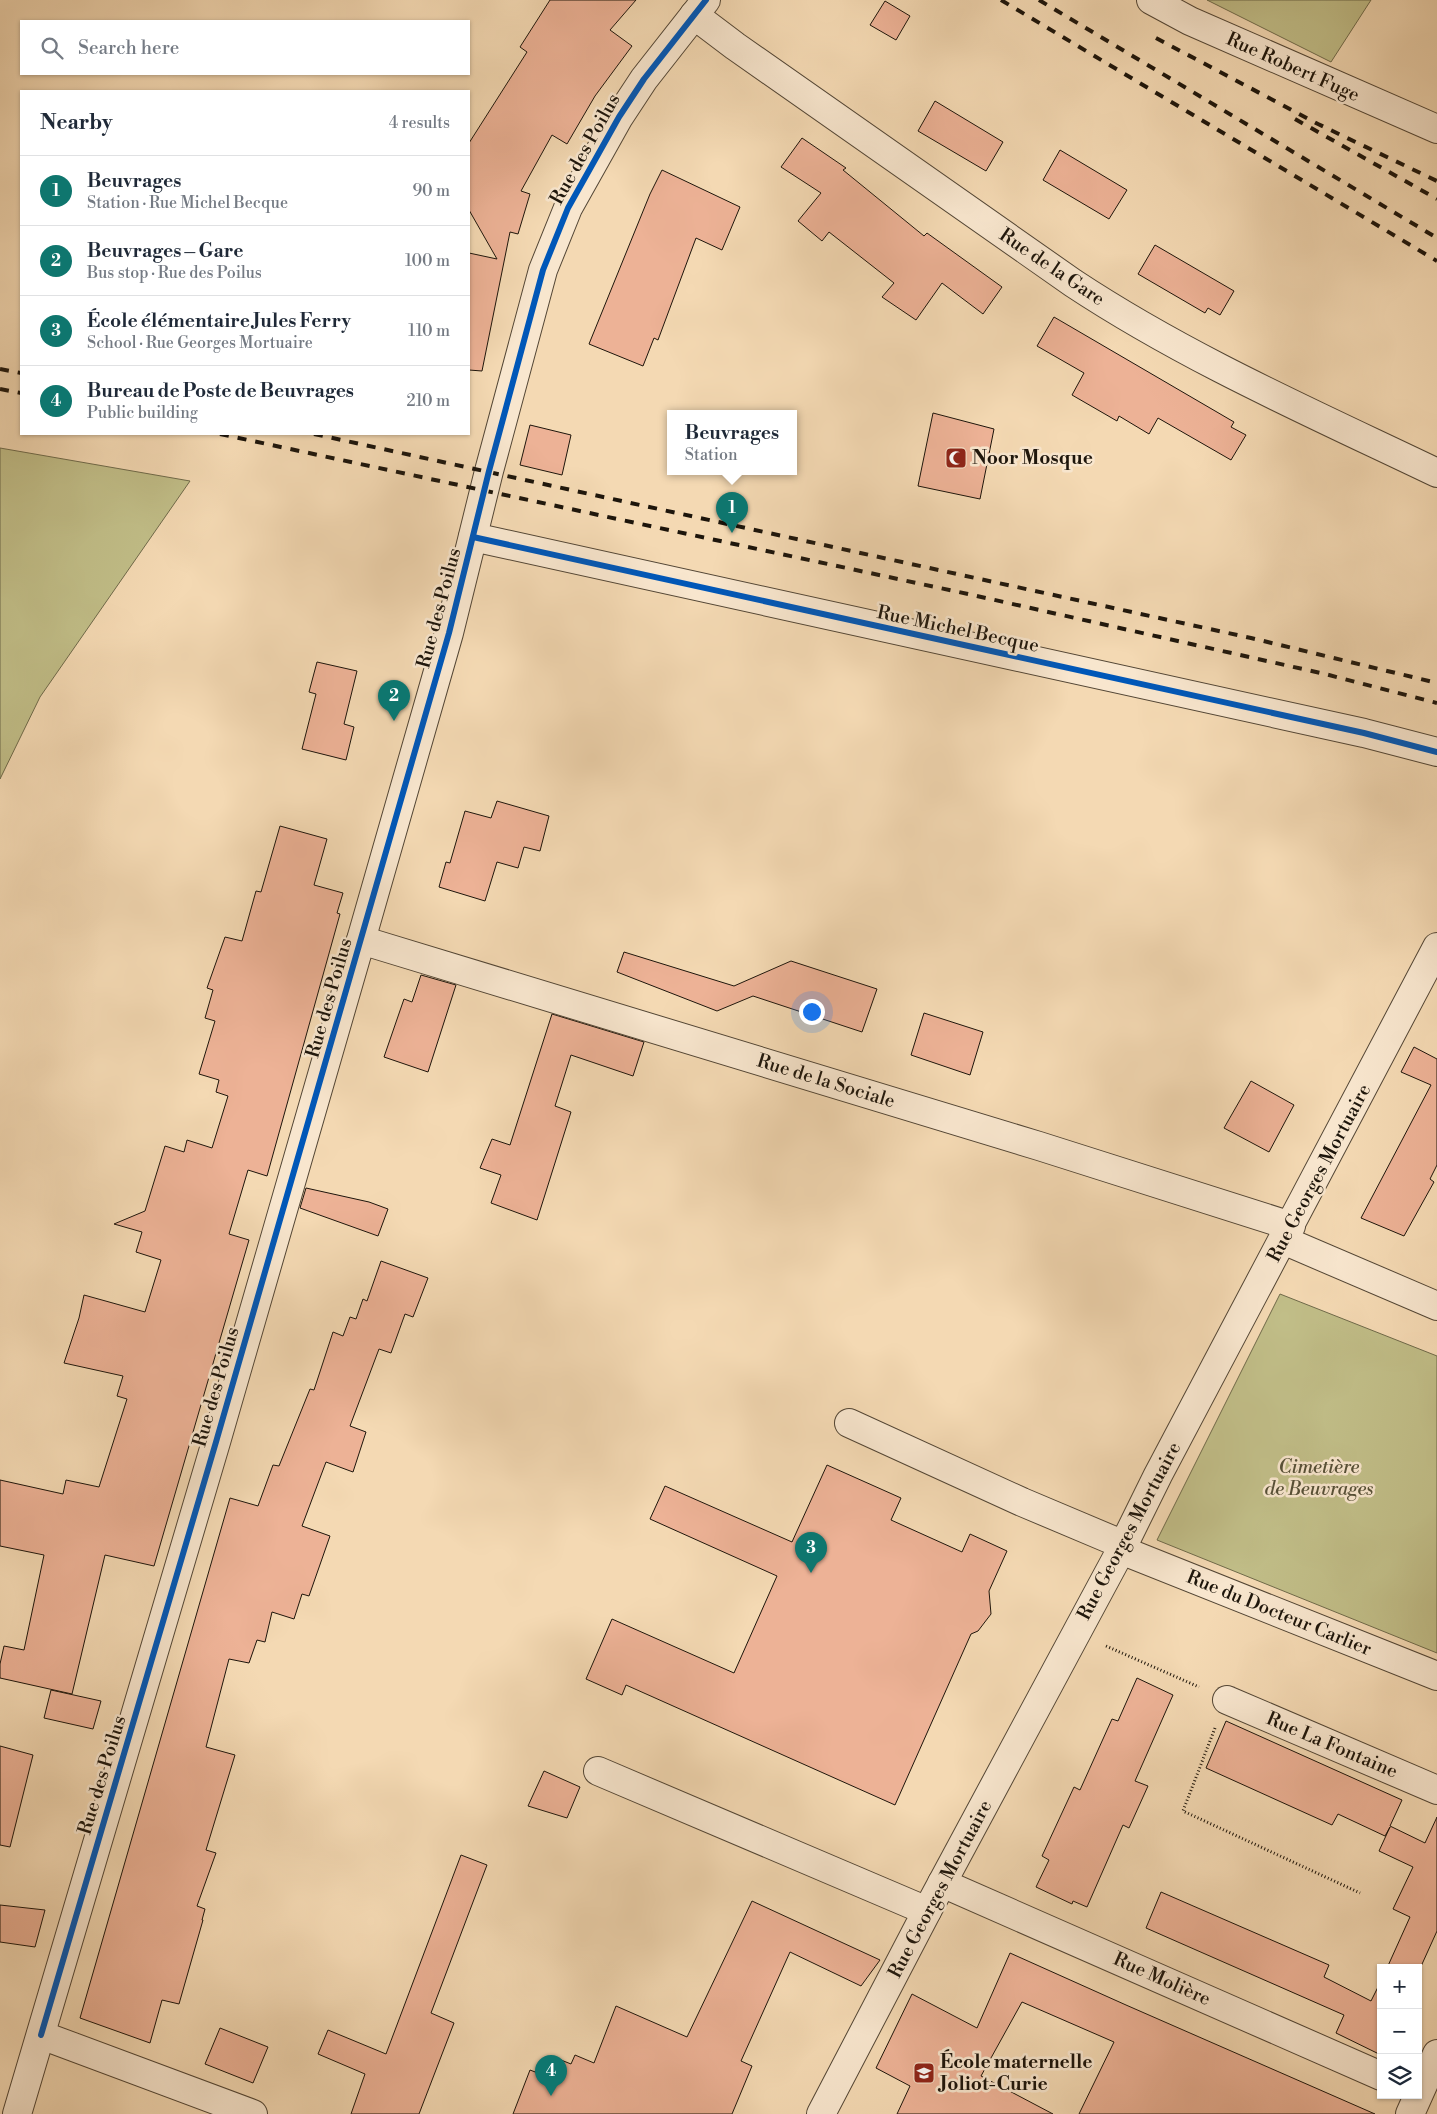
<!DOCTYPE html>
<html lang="en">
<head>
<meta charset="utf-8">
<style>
  :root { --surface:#fff; --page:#f6f6f7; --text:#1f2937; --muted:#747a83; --line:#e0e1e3; --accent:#0f766e }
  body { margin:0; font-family:"Libre Bodoni",serif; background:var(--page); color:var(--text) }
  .controls { position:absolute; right:15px; bottom:15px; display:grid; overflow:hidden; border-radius:0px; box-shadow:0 1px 4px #0004 }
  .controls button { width:45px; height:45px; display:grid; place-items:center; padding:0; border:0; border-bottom:1px solid var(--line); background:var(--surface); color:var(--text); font:25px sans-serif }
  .you { position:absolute; left:811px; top:1011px; width:18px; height:18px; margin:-12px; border:4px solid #fff; border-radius:50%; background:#1a73e8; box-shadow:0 0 0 8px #1a73e833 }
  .badge { display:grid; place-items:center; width:32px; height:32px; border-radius:50%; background:var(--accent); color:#fff; font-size:16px; font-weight:700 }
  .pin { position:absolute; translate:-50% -41px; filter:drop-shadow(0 1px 2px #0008) }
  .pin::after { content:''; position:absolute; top:26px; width:18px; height:15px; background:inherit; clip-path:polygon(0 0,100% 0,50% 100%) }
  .popup { position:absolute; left:667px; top:410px; width:130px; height:65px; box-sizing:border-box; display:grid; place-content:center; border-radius:0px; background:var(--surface); filter:drop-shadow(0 1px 4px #0005); font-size:16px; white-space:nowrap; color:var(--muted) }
  .popup b { font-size:19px; color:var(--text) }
  .popup::after { content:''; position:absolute; left:50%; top:100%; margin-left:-10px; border:10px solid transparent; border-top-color:var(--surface) }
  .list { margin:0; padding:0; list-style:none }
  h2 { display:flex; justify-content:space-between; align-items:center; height:65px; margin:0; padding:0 20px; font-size:21px }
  h2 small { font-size:16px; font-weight:400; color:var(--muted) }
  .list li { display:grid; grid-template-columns:32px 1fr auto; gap:15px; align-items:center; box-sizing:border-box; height:70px; padding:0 20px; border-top:1px solid var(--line) }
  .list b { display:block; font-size:19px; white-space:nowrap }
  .list p { margin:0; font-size:16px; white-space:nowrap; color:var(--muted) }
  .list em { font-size:16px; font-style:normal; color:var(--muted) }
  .icon { flex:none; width:28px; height:28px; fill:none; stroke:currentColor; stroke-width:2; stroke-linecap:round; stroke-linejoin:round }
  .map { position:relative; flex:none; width:1437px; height:2114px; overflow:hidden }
  .search { position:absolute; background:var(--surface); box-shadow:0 1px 4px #0004; left:20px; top:20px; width:450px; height:55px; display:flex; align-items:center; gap:12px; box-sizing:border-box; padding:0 18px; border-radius:0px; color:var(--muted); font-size:19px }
  .panel { position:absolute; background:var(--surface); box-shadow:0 1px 4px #0004; left:20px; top:90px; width:450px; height:345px; border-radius:0px }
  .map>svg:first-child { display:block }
  .green { fill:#c1be88; stroke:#6f6a4a }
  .building { fill:#edb296; stroke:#1d150b }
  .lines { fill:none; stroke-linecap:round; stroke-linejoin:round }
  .minor-casing { stroke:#534635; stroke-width:30 }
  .path { stroke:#1d150b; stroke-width:3; stroke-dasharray:1 2.5; stroke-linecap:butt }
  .minor { stroke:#f8e6ce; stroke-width:28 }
  .rail { stroke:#1d150b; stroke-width:4; stroke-dasharray:9 9; stroke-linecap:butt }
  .cycleway-casing { stroke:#f8e6ce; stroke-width:9 }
  .cycleway { stroke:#0057b8; stroke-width:6 }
  .labels { text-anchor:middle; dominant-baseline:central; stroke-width:5; stroke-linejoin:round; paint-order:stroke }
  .street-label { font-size:19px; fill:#1d150b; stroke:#f8e6ce }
  .poi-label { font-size:19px; font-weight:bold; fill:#1d150b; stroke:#f8e6ce; text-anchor:start }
  .park-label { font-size:19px; font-style:italic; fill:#565037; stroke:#f8e6ce }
</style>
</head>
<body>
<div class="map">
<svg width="1437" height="2114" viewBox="0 0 1437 2114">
  <rect width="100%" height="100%" fill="#f4d9b3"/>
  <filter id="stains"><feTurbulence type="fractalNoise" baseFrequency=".004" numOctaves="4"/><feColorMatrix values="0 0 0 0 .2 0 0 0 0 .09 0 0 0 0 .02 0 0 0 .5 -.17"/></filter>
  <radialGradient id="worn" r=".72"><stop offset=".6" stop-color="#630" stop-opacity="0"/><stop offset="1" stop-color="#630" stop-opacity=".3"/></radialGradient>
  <g class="green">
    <polygon points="1207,0 1371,0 1331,62"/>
    <polygon points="0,448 190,481 40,697 0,779"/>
    <polygon points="1280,1294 1437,1356 1437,1653 1157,1540"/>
  </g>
  <g class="building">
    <polygon points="550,0 636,0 610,30 632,46 595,96 567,144 552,135 521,191 530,194 518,234 510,232 482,371 469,370 469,253 497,259 469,210 469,143 527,52 520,47"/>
    <polygon points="885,1 910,16 896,40 870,25"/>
    <polygon points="935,101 1003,142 986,171 918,131"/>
    <polygon points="802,138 846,168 843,170 924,236 927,233 1002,287 983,314 942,283 916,320 882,297 894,283 829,232 822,241 798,221 821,193 781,167"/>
    <polygon points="1060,150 1127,190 1109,219 1043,180"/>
    <polygon points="662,170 740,207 722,250 696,238 658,340 654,338 643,366 589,344 650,194"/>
    <polygon points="1155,245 1234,291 1220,315 1208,308 1205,313 1138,274"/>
    <polygon points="1054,317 1234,422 1231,427 1246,435 1231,460 1158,418 1149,434 1119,416 1117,421 1072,395 1084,373 1037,346"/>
    <polygon points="933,413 994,429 980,499 918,486"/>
    <polygon points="530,425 571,435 562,475 520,465"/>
    <polygon points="317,662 357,671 344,724 354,727 346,760 302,749 316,694 309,692"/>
    <polygon points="497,801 549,816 540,851 524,847 518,868 497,862 485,901 439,887 446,862 450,863 465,811 491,818"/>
    <polygon points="280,826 327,839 314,885 343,893 337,913 340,914 267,1176 248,1170 229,1234 249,1240 154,1566 105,1555 72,1694 0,1678 0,1664 4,1646 24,1650 44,1555 0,1546 0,1480 63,1494 66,1480 99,1487 127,1399 117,1396 123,1376 64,1363 79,1318 84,1295 145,1312 161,1260 136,1252 142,1232 114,1224 145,1211 165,1146 184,1152 187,1140 212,1148 228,1096 216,1092 219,1080 199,1074 215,1021 205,1018 213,990 207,988 225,937 242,941 256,891 261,892"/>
    <polygon points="624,952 734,986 791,961 877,989 862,1032 753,996 717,1011 617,972"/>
    <polygon points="421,975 456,985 428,1072 384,1057 404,999 412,1002"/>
    <polygon points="924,1013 983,1032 970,1075 911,1055"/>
    <polygon points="552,1014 644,1042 633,1076 571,1055 555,1106 571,1112 537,1220 491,1203 501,1175 480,1168 492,1139 510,1145"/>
    <polygon points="1414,1047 1437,1059 1437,1165 1430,1179 1434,1182 1404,1236 1361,1218 1431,1085 1401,1072"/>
    <polygon points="1251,1081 1294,1105 1269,1152 1224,1128"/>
    <polygon points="306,1188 369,1202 388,1209 378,1236 300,1208"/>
    <polygon points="381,1261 428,1278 413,1317 405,1314 391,1353 379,1349 350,1426 366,1432 353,1472 326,1462 302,1526 330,1536 309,1596 302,1594 294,1619 272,1612 265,1642 257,1640 249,1663 229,1659 206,1747 235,1755 206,1850 216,1853 197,1906 205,1909 202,1920 203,1920 179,2004 162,2000 150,2043 80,2018 230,1498 258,1506 273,1465 279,1466 310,1389 314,1390 333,1332 343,1336 350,1317 356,1319 363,1299 367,1301"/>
    <polygon points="827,1465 901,1498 891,1520 962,1552 970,1534 1007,1551 989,1591 991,1614 978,1631 971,1634 895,1805 626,1685 622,1695 586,1679 612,1619 734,1673 777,1576 650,1519 665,1486 792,1542"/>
    <polygon points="1137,1678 1173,1695 1135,1781 1148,1786 1129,1828 1123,1825 1087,1907 1073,1901 1072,1904 1036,1887 1049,1860 1042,1856 1074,1787 1080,1790 1112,1719 1118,1721"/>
    <polygon points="51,1690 101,1701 93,1729 44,1718"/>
    <polygon points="1226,1721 1402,1800 1390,1826 1425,1843 1437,1817 1437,1931 1418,1973 1418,1968 1387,1968 1410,1917 1393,1909 1413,1867 1379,1851 1390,1827 1385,1836 1338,1814 1332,1825 1206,1768"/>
    <polygon points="0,1746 33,1755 10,1847 0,1845"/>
    <polygon points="544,1771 580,1787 567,1818 528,1806"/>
    <polygon points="461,1855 487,1865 431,2013 454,2023 419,2114 351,2114 365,2074 318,2054 328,2030 386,2054"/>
    <polygon points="1161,1892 1329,1965 1324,1977 1371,2001 1381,1981 1381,2055 1336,2033 1344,2015 1146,1928"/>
    <polygon points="752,1901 880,1960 861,1986 790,1952 741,2061 752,2066 732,2114 513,2114 530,2070 543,2075 551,2056 571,2064 575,2055 594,2063 616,2006 687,2037"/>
    <polygon points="0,1905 45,1910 35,1947 0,1942"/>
    <polygon points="1010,1953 1126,2005 1375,2114 1079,2114 1114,2042 1022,2002 981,2076 1053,2114 897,2114 910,2086 876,2068 912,1994 977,2028"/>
    <polygon points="220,2028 268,2047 253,2083 205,2064"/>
  </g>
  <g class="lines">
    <g class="minor-casing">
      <g id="minor">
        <polyline points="1151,0 1190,21 1437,129"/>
        <path d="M694,15L735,46L1073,283C1188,359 1314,414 1437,473"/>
        <polyline points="473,537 1364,733 1437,752"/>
        <polyline points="361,940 1039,1146 1291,1226"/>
        <polyline points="1283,1240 1437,1306"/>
        <polyline points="849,1423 1022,1502 1124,1545"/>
        <polyline points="1121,1550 1437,1676"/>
        <polyline points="1227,1700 1437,1790"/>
        <polyline points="598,1771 927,1911"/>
        <polyline points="942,1883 1381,2076"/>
        <polyline points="41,2035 253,2114"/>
        <polyline points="17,2114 216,1442 361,940 449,633 489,471 543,270 568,208 619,117 644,79 706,0"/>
        <polyline points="821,2114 927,1911 1121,1550 1158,1475 1437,947"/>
        <polyline points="1410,2114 1437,2054"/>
      </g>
    </g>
    <g class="path">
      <polyline points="1106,1646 1199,1687"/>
      <polyline points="1215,1728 1183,1811 1360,1893"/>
    </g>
    <use href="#minor" class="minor"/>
    <g class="rail">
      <polyline points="1001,0 1437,261"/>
      <polyline points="1039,0 1437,238"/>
      <polyline points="1156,38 1318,124 1437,181"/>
      <polyline points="1295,119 1437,199"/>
      <polyline points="0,369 21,373"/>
      <polyline points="0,389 21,393"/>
      <polyline points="220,434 968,594 1325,674 1437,703"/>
      <polyline points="314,434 1251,638 1437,683"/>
    </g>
    <g class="cycleway-casing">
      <g id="cycleway">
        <polyline points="473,537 1364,733 1437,752"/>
        <polyline points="41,2035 216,1442 449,633 489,471 543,270 568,208 619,117 644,79 706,0"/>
      </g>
    </g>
    <use href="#cycleway" class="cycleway"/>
  </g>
  <defs>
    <g id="mosque-square" transform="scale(1.125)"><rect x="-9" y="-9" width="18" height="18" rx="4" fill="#8f2418" stroke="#f8e6ce"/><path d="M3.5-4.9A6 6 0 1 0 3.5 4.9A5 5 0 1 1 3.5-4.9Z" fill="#fff"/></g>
    <g id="school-square" transform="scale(1.125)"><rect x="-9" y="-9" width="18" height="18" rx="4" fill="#8f2418" stroke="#f8e6ce"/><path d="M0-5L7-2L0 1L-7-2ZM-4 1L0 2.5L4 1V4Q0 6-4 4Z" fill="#fff"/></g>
  </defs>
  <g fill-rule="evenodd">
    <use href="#mosque-square" x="956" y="458"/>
    <use href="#school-square" x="924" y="2073"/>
  </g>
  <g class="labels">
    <g class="street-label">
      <text transform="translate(1293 67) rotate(24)">Rue Robert Fuge</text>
      <text transform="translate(585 149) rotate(-61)">Rue des Poilus</text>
      <text transform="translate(1052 267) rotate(34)">Rue de la Gare</text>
      <text transform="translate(439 608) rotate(-75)">Rue des Poilus</text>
      <text transform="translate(958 629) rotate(12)">Rue Michel Becque</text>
      <text transform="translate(329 998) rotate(-74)">Rue des Poilus</text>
      <text transform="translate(826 1081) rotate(17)">Rue de la Sociale</text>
      <text transform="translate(1319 1173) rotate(-62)">Rue Georges Mortuaire</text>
      <text transform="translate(216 1387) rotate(-74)">Rue des Poilus</text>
      <text transform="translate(1129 1531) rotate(-62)">Rue Georges Mortuaire</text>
      <text transform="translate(1279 1613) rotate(22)">Rue du Docteur Carlier</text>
      <text transform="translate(1332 1745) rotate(23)">Rue La Fontaine</text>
      <text transform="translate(102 1775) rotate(-73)">Rue des Poilus</text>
      <text transform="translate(940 1889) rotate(-62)">Rue Georges Mortuaire</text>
      <text transform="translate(1162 1979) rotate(24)">Rue Molière</text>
    </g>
    <g class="poi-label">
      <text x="972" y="458">Noor Mosque</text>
      <text x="940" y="2062">École maternelle<tspan x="940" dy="22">Joliot-Curie</tspan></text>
    </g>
    <g class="park-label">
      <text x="1319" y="1467">Cimetière<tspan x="1319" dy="22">de Beuvrages</tspan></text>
    </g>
  </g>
  <rect width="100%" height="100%" filter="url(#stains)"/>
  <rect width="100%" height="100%" fill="url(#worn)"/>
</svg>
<div class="controls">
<button>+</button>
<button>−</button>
<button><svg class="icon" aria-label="layers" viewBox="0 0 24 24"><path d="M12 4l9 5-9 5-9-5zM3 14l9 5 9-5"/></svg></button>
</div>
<div class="you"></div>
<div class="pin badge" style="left:732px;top:533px">1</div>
<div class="popup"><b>Beuvrages</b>Station</div>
<div class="pin badge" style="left:394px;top:721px">2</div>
<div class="pin badge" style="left:811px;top:1573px">3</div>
<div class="pin badge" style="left:551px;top:2096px">4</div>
<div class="search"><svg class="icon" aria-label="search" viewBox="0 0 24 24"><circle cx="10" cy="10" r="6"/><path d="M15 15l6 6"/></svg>Search here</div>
<section class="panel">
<h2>Nearby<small>4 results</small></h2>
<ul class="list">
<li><span class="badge">1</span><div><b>Beuvrages</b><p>Station · Rue Michel Becque</p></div><em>90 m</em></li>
<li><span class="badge">2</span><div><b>Beuvrages – Gare</b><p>Bus stop · Rue des Poilus</p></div><em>100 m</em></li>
<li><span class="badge">3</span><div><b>École élémentaire Jules Ferry</b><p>School · Rue Georges Mortuaire</p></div><em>110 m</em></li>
<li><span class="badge">4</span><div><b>Bureau de Poste de Beuvrages</b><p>Public building</p></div><em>210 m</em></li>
</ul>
</section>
</div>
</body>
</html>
